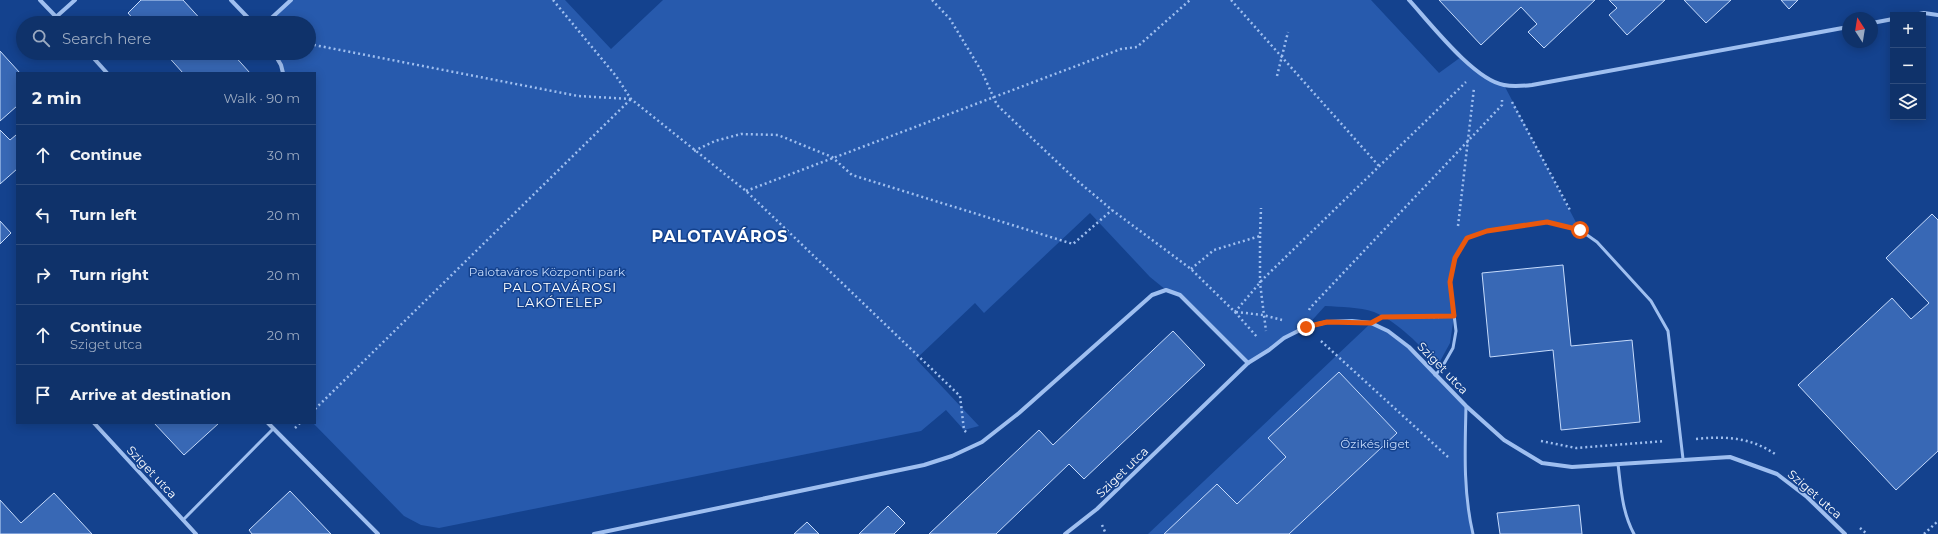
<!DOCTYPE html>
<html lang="en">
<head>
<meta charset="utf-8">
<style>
  :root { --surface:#0f326a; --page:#1d3e72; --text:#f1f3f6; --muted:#9baac1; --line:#2f4d7e }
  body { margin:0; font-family:Montserrat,sans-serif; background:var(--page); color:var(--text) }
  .controls { position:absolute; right:12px; top:12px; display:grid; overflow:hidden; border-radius:0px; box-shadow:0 2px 10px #0003 }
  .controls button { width:36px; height:36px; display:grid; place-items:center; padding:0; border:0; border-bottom:1px solid var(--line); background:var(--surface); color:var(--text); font:20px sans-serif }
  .compass { position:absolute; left:1842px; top:12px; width:36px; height:36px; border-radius:50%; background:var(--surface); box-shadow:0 2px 10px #0003; rotate:348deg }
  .stop { position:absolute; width:12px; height:12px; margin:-9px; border:3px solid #ea580c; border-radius:50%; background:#fff }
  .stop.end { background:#ea580c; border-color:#fff; box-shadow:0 1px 4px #0008 }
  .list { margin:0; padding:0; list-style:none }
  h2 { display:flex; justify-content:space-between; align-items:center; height:52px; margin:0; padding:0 16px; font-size:17px }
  h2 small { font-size:13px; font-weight:400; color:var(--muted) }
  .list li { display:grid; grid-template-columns:26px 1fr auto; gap:12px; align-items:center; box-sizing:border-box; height:60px; padding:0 16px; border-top:1px solid var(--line) }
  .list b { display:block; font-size:15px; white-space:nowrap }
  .list p { margin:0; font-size:13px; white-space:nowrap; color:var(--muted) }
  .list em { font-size:13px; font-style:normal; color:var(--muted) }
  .icon { flex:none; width:22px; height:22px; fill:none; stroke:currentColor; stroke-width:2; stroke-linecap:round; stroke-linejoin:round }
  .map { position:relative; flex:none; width:1938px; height:534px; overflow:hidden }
  .search { position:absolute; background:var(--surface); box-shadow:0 2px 10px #0003; left:16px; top:16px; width:300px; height:44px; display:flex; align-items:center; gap:10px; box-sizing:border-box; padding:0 14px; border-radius:22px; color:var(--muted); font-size:15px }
  .panel { position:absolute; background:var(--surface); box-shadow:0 2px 10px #0003; left:16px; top:72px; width:300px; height:352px; border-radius:0px }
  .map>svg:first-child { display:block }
  .green { fill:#275aad }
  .building { fill:#3868b5; stroke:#c6dbfc }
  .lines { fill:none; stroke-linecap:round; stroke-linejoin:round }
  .path { stroke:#9fbff0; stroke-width:2.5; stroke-dasharray:2 3; stroke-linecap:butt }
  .lane { stroke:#9fbff0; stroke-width:3 }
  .street { stroke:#9fbff0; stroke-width:4 }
  .route { stroke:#ea580c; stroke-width:5 }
  .labels { text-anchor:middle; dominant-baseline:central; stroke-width:3; stroke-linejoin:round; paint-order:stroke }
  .park-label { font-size:12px; fill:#c6dbfc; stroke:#14428e }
  .street-label { font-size:12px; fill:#fff; stroke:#14428e }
  .neighbourhood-label { font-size:13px; letter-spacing:1px; fill:#fff; stroke:#14428e }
  .district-label { font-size:16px; font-weight:bold; letter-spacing:1px; fill:#fff; stroke:#14428e }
</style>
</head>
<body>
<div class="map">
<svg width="1938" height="534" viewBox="0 0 1938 534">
  <rect width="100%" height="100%" fill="#14428e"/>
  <g class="green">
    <path d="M291,0H565L611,49L663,0H1371L1439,73L1461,57L1483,77L1504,85L1580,230L1547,222L1487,231L1467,238L1455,258L1450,282L1454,316L1450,343L1438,365C1422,347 1397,321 1374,312C1359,307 1341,307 1325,306L1306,327L1248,363L1180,295L1166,290L1150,277L1090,213L984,313L975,303L916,359L979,426L964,430L946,410L921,431L439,528L421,525L404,516L313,423H315V73H283L274,53H309V23H266Z"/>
    <path d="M1371,323C1410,342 1436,376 1466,406L1465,473L1473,534H1148Z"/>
  </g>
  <g class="building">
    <polygon points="141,0 183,0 204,23 137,23 128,13"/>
    <polygon points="1439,0 1595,0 1544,48 1528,32 1537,24 1521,7 1481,45"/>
    <polygon points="1609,0 1665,0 1627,35 1609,15 1617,8"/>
    <polygon points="1684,0 1731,0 1706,23"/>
    <polygon points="1781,0 1798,0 1789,9"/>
    <polygon points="0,51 20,73 17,73 17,106 0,121"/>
    <polygon points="165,53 232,53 250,73 183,73"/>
    <polygon points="0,130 10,140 16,135 17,137 17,169 0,184"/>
    <polygon points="1932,214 1938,220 1938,451 1896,490 1798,385 1892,298 1911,319 1929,303 1886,258"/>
    <polygon points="0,221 11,233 0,244"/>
    <polygon points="1563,265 1571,346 1632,340 1640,422 1561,430 1553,350 1490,357 1482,273"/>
    <polygon points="1173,331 1205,365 1084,479 1069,464 996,534 929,534 1039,430 1053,445"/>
    <polygon points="1339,372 1397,433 1289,534 1164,534 1217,484 1237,504 1286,457 1268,438"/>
    <polygon points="154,423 219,423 184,455"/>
    <polygon points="290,491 331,534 252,534 249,530"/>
    <polygon points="54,493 92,534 0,534 0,500 21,523"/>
    <polygon points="1579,505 1582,534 1500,534 1497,513"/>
    <polygon points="888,506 905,523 894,534 859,534"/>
    <polygon points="807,522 819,534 794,534"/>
  </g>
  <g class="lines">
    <g class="path">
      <polyline points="553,0 616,76 631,99 746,191 960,396 964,430 966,432"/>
      <polyline points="932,0 950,19 982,72 997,105 1074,178 1112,210 1191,269 1235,312 1263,279 1466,82"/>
      <polyline points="1231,0 1379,166"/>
      <polyline points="309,44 578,96 631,99"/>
      <polyline points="1277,76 1288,32"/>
      <polyline points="1512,102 1570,210"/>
      <polyline points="694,151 715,141 741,134 778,135 832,157 852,175 1073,244 1112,210"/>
      <polyline points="746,191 1121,49 1137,47 1190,0"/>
      <polyline points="1458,226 1474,88"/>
      <polyline points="1260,236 1260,283 1266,331"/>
      <polyline points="1191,269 1214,250 1260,236 1261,208"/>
      <polyline points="1309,310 1310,308 1502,105 1502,100"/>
      <polyline points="1235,312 1258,338"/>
      <polyline points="1236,312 1263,315 1282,320"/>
      <polyline points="1398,317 1439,317"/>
      <polyline points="1321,341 1448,457"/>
      <polyline points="315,409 631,99"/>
      <polyline points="295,428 300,423"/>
      <path d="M1696,439C1725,436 1750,437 1775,454"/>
      <polyline points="1541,441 1576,448 1665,441"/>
      <polyline points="1102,525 1106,534"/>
      <polyline points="1860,528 1867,534"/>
      <polyline points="1924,534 1938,521"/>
    </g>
    <g class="lane">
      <polyline points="1435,375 1441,369 1453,348 1456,331 1450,282 1455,258 1467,238 1487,231 1547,222 1580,230 1597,242 1651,301 1668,331 1683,459"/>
      <path d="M1466,406C1465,449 1463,492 1473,534"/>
      <path d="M1618,464C1621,488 1622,512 1634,534"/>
      <polyline points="183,520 273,429"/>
    </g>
    <g class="street">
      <polyline points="40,0 62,23"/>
      <polyline points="231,0 253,23"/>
      <path d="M1409,0C1430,23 1474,80 1504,85C1513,87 1523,86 1532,85L1848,27"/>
      <polyline points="1915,15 1924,13 1938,15"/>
      <polyline points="56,17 75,0"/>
      <polyline points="266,23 291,0"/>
      <polyline points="1872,23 1893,19"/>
      <polyline points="89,53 107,73"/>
      <polyline points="274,53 281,65 283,73"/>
      <polyline points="94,423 196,534"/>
      <polyline points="268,423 378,534"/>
      <polyline points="594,534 924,465 952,456 982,442 1019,413 1152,295 1166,290 1180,295 1248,363"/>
      <polyline points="1065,534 1097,509 1248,363 1269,350 1284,338 1306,327 1327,322 1352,321 1371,323 1388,331 1409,347 1466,406 1504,440 1542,463 1572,467 1730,457 1777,474 1807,497 1845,534"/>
    </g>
  </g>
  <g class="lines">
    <polyline class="route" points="1306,327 1327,322 1371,323 1382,317 1454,316 1450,282 1455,258 1467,238 1487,231 1547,222 1580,230"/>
  </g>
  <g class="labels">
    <g class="park-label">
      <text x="547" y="271">Palotaváros Központi park</text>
      <text x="1375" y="443">Őzikés liget</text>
    </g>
    <g class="street-label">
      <text transform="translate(1443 368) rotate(46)">Sziget utca</text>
      <text transform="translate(152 472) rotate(47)">Sziget utca</text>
      <text transform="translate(1122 472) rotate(-44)">Sziget utca</text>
      <text transform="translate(1815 494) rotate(41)">Sziget utca</text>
    </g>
    <g class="neighbourhood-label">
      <text x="560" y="287">PALOTAVÁROSI<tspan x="560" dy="15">LAKÓTELEP</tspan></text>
    </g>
    <g class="district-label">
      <text x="720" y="236">PALOTAVÁROS</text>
    </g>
  </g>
</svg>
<div class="controls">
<button>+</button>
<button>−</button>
<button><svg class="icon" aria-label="layers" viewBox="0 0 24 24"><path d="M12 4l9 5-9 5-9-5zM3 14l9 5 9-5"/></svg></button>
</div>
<svg class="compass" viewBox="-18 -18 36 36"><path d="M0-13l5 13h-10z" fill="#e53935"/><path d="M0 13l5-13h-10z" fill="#9baac1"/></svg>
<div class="stop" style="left:1580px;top:230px"></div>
<div class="stop end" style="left:1306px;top:327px"></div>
<div class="search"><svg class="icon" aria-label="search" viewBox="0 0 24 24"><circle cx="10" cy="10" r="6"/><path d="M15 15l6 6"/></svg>Search here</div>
<section class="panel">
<h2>2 min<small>Walk · 90 m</small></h2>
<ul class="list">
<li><svg class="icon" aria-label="ahead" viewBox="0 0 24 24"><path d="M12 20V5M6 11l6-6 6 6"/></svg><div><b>Continue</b></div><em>30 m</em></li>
<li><svg class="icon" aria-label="left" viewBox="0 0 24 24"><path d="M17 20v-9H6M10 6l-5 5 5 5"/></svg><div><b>Turn left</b></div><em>20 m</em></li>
<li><svg class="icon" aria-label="right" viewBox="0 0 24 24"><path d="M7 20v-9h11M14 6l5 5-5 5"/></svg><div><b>Turn right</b></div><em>20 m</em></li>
<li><svg class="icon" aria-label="ahead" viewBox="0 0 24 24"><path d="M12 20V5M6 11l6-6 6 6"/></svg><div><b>Continue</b><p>Sziget utca</p></div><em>20 m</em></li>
<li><svg class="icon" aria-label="arrive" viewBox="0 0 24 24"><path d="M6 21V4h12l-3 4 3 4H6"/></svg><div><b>Arrive at destination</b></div></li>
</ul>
</section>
</div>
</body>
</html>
